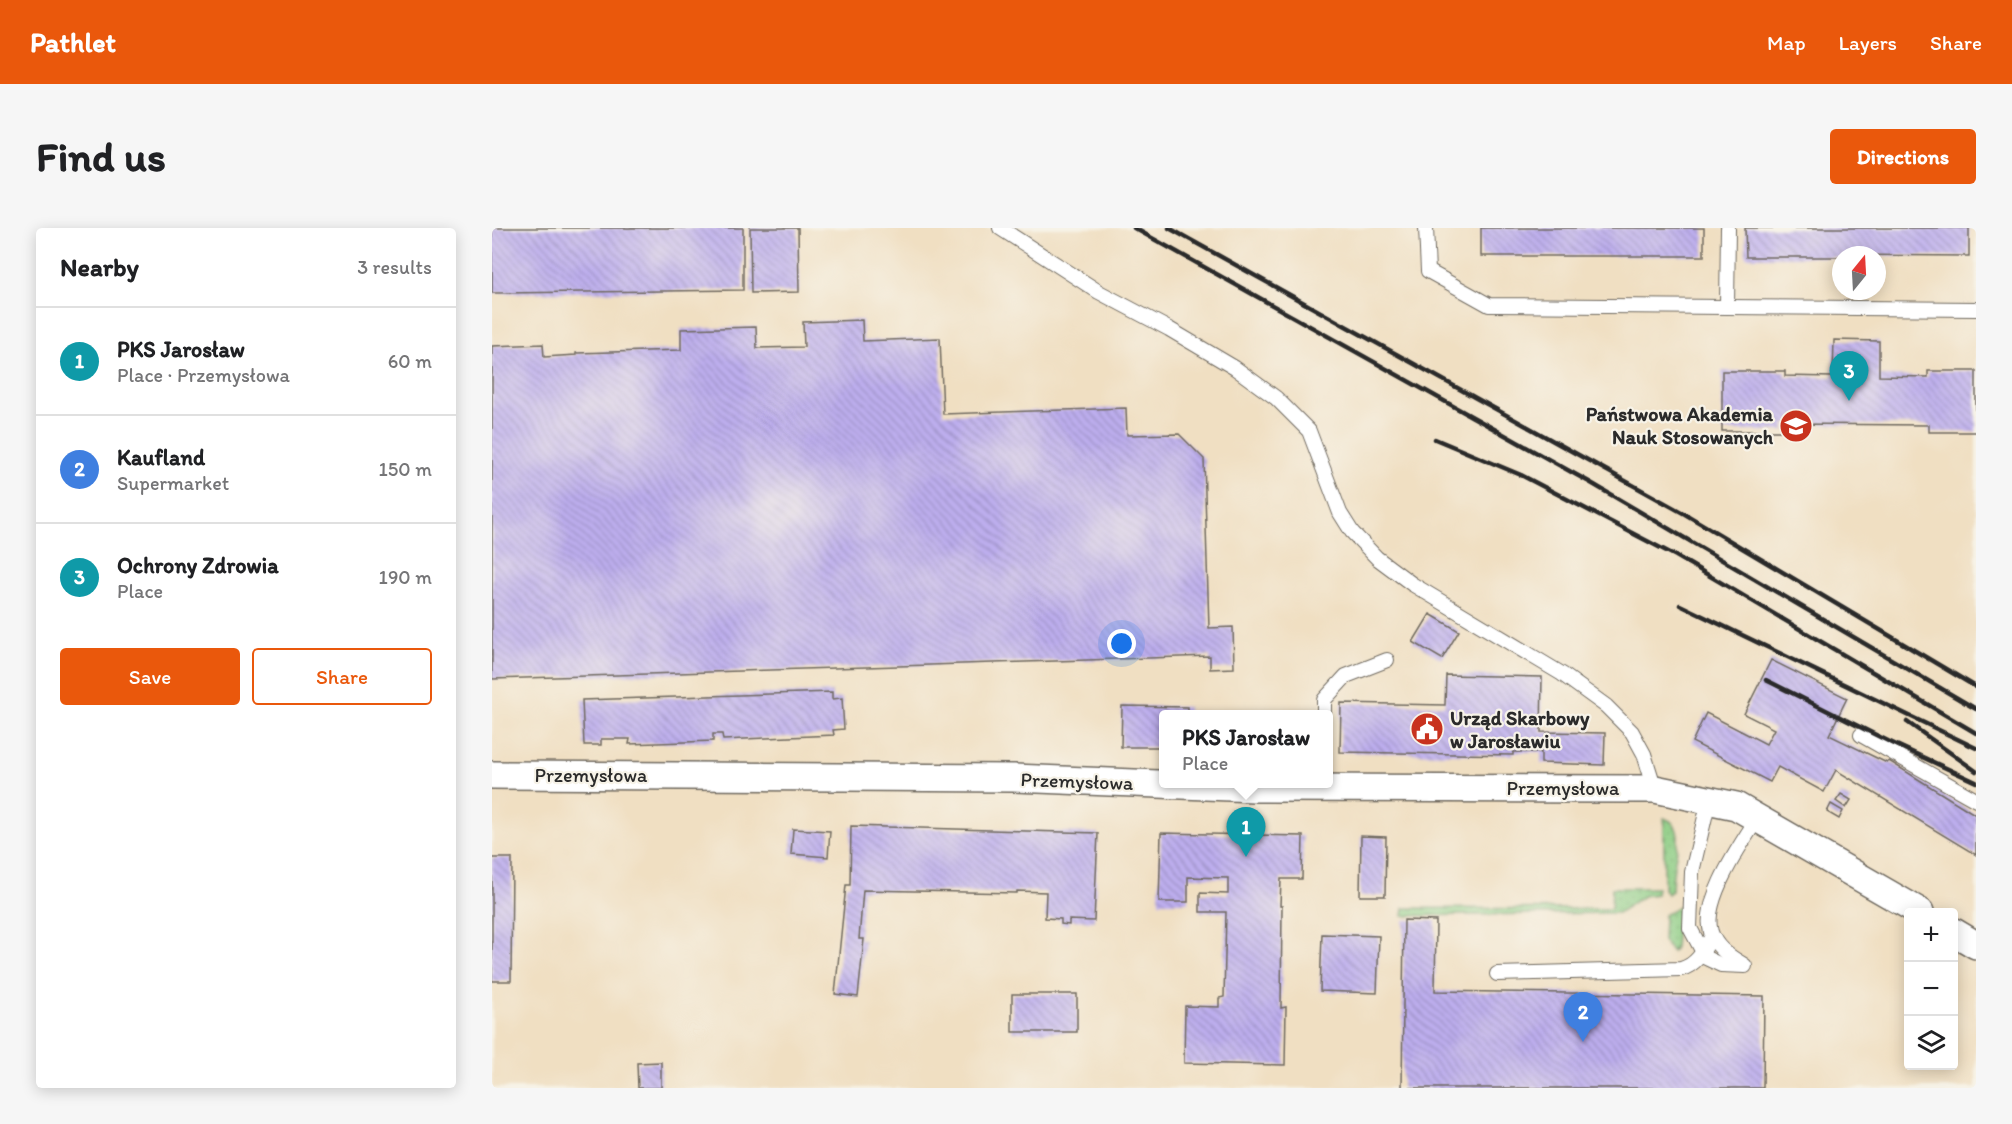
<!DOCTYPE html>
<html lang="en">
<head>
<meta charset="utf-8">
<style>
  :root { --surface:#fff; --page:#f6f6f6; --text:#202124; --muted:#757577; --line:#e0e0e0; --accent:#ea580c }
  body { margin:0; font-family:Itim,sans-serif; background:var(--page); color:var(--text) }
  .controls { position:absolute; right:18px; bottom:18px; display:grid; overflow:hidden; border-radius:6px; box-shadow:0 3px 15px #0003 }
  .controls button { width:54px; height:54px; display:grid; place-items:center; padding:0; border:0; border-bottom:2px solid var(--line); background:var(--surface); color:var(--text); font:30px sans-serif }
  .compass { position:absolute; left:1340px; top:18px; width:54px; height:54px; border-radius:50%; background:var(--surface); box-shadow:0 3px 15px #0003; rotate:18deg }
  .you { position:absolute; left:630px; top:416px; width:21px; height:21px; margin:-15px; border:4px solid #fff; border-radius:50%; background:#1a73e8; box-shadow:0 0 0 9px #1a73e833 }
  .badge { display:grid; place-items:center; width:39px; height:39px; border-radius:50%; background:var(--accent); color:#fff; font-size:20px; font-weight:700 }
  .pin { position:absolute; translate:-50% -50px; filter:drop-shadow(0 2px 3px #0008) }
  .pin::after { content:''; position:absolute; top:32px; width:21px; height:18px; background:inherit; clip-path:polygon(0 0,100% 0,50% 100%) }
  .popup { position:absolute; left:667px; top:482px; width:174px; height:78px; box-sizing:border-box; display:grid; place-content:center; border-radius:6px; background:var(--surface); filter:drop-shadow(0 2px 4px #0005); font-size:20px; white-space:nowrap; color:var(--muted) }
  .popup b { font-size:22px; color:var(--text) }
  .popup::after { content:''; position:absolute; left:50%; top:100%; margin-left:-12px; border:12px solid transparent; border-top-color:var(--surface) }
  .list { margin:0; padding:0; list-style:none }
  h2 { display:flex; justify-content:space-between; align-items:center; height:78px; margin:0; padding:0 24px; font-size:26px }
  h2 small { font-size:20px; font-weight:400; color:var(--muted) }
  .list li { display:grid; grid-template-columns:39px 1fr auto; gap:18px; align-items:center; box-sizing:border-box; height:108px; padding:0 24px; border-top:2px solid var(--line) }
  .list b { display:block; font-size:22px; white-space:nowrap }
  .list p { margin:0; font-size:20px; white-space:nowrap; color:var(--muted) }
  .list em { font-size:20px; font-style:normal; color:var(--muted) }
  .actions { display:flex; gap:12px; padding:18px 24px }
  .actions a { flex:1; padding:14px 0; border:2px solid var(--accent); border-radius:6px; text-align:center; font-size:21px; color:var(--accent) }
  .actions .main { background:var(--accent); color:#fff }
  .icon { flex:none; width:33px; height:33px; fill:none; stroke:currentColor; stroke-width:2; stroke-linecap:round; stroke-linejoin:round }
  .map { position:relative; flex:none; width:1484px; height:860px; overflow:hidden; border-radius:6px }
  header { display:flex; align-items:center; gap:36px; box-sizing:border-box; height:84px; padding:0 30px; background:var(--accent); color:#fff }
  header strong { font-size:28px }
  nav { display:flex; gap:33px; margin-inline-start:auto; font-size:21px }
  .intro { display:flex; align-items:center; justify-content:space-between; box-sizing:border-box; height:144px; padding:0 36px }
  h1 { margin:0; font-size:42px }
  .button { padding:15px 27px; border-radius:6px; background:var(--accent); color:#fff; font-size:21px; font-weight:700 }
  main { display:flex; gap:36px; padding:0 36px }
  aside { flex:1; background:var(--surface); border-radius:6px; box-shadow:0 3px 15px #0003 }
  .map>svg:first-child { display:block }
  .grass { fill:url(#grass-dots); stroke:#5c7c58; stroke-width:1.5 }
  .building { fill:url(#building-back-hatch) }
  .lines { fill:none; stroke-linecap:round; stroke-linejoin:round }
  .service-casing { stroke:#706a60; stroke-width:16 }
  .minor-casing { stroke:#706a60; stroke-width:30 }
  .service { stroke:#fff; stroke-width:14 }
  .minor { stroke:#fff; stroke-width:27 }
  .rail { stroke:#2b2b2b; stroke-width:4.5 }
  .labels { text-anchor:middle; dominant-baseline:central; stroke-width:4.5; stroke-linejoin:round; paint-order:stroke }
  .poi-label { font-size:20px; font-weight:bold; fill:#2b2b2b; stroke:#f7f3e8; text-anchor:end }
  .street-label { font-size:20px; fill:#2b2b2b; stroke:#f7f3e8 }
</style>
</head>
<body>
<header>
<strong>Pathlet</strong>
<nav><a>Map</a><a>Layers</a><a>Share</a></nav>
</header>
<div class="intro"><h1>Find us</h1><a class="button">Directions</a></div>
<main>
<aside>
<h2>Nearby<small>3 results</small></h2>
<ul class="list">
<li><span class="badge" style="background:#0f9aa8">1</span><div><b>PKS Jarosław</b><p>Place · Przemysłowa</p></div><em>60 m</em></li>
<li><span class="badge" style="background:#3f7fe0">2</span><div><b>Kaufland</b><p>Supermarket</p></div><em>150 m</em></li>
<li><span class="badge" style="background:#0f9aa8">3</span><div><b>Ochrony Zdrowia</b><p>Place</p></div><em>190 m</em></li>
</ul>
<div class="actions"><a class="main">Save</a><a>Share</a></div>
</aside>
<div class="map">
<svg width="1484" height="860" viewBox="0 0 1484 860">
  <defs>
    <pattern id="grass-dots" width="8" height="8" patternUnits="userSpaceOnUse" patternTransform="scale(1.5)"><rect width="8" height="8" fill="#8dcd84"/><path d="M2 2h.1M6 6h.1" fill="none" stroke="#7ab072" stroke-width="1.8" stroke-linecap="round"/></pattern>
    <pattern id="building-back-hatch" width="6" height="6" patternUnits="userSpaceOnUse" patternTransform="scale(1.5)"><rect width="6" height="6" fill="#bdaeee"/><path d="M-1 5l2 2M0 0l6 6M5-1l2 2" fill="none" stroke="#9a8ec1"/></pattern>
  </defs>
  <rect width="100%" height="100%" fill="#f7f3e8"/>
  <filter id="ink" filterUnits="userSpaceOnUse"><feTurbulence type="fractalNoise" baseFrequency=".0167" numOctaves="2"/><feDisplacementMap in="SourceGraphic" scale="12" xChannelSelector="R" yChannelSelector="G"/><feConvolveMatrix kernelMatrix="1 2 1 2 8 2 1 2 1" color-interpolation-filters="sRGB"/></filter>
  <filter id="wash" filterUnits="userSpaceOnUse"><feTurbulence type="fractalNoise" baseFrequency=".008" numOctaves="4" result="noise"/><feDisplacementMap in="SourceGraphic" scale="24" xChannelSelector="R" yChannelSelector="G"/><feGaussianBlur stdDeviation="1.35" result="paint"/><feColorMatrix in="noise" values="0 0 0 0 0 0 0 0 0 0 0 0 0 0 0 0 0 1.4 0 .05"/><feComposite in="paint" operator="in"/></filter>
  <g filter="url(#wash)">
    <rect width="100%" height="100%" fill="#f0dfc2"/>
    <g class="grass">
      <path d="M1172,590C1194,597 1184,622 1182,638C1181,646 1180,655 1180,663L1175,666L1172,661Z"/>
      <polygon points="1120,660 1165,660 1164,666 1151,668 1126,685 911,688 912,680 1119,681"/>
      <polygon points="1187,678 1183,719 1180,724 1171,713 1172,687"/>
    </g>
    <g id="blocks">
      <g class="building">
        <polygon points="0,0 251,0 251,62 0,65"/>
        <polygon points="258,0 306,0 307,64 259,65"/>
        <rect x="989" y="0" width="223" height="28"/>
        <polygon points="1253,0 1477,0 1477,28 1349,27 1349,29 1254,29"/>
        <polygon points="370,92 371,113 448,110 451,186 634,180 635,207 687,206 712,231 717,400 741,399 742,440 718,441 718,428 0,451 0,118 51,116 52,129 84,127 84,125 189,122 189,101 264,99 265,120 312,119 311,94"/>
        <polygon points="1342,112 1387,113 1387,148 1436,149 1436,143 1484,143 1484,204 1437,204 1437,197 1293,196 1293,203 1230,203 1230,143 1293,143 1293,148 1341,149"/>
        <polygon points="938,386 967,403 950,431 921,414"/>
        <polygon points="1279,432 1355,470 1337,507 1395,535 1397,533 1484,587 1484,627 1344,542 1332,564 1286,539 1278,554 1200,514 1214,485 1274,516 1282,501 1252,486"/>
        <polygon points="954,447 1050,449 1049,504 1113,505 1112,537 1049,535 1049,524 1021,524 1021,527 848,524 849,475 953,477"/>
        <polygon points="340,464 340,471 350,470 352,501 341,502 342,507 231,512 230,506 221,506 221,513 137,516 138,511 109,511 109,517 92,517 90,472"/>
        <polygon points="630,478 696,479 696,486 672,486 672,519 629,519"/>
        <polygon points="1349,566 1359,572 1354,580 1344,573"/>
        <polygon points="1339,576 1351,583 1347,591 1335,584"/>
        <polygon points="359,598 606,605 602,693 577,692 577,697 569,696 569,691 553,690 554,664 525,663 525,665 371,662 367,711 372,711 366,769 343,766 354,657 358,657"/>
        <polygon points="301,601 338,603 336,629 299,626"/>
        <polygon points="669,605 811,608 810,651 789,651 788,678 790,678 789,780 794,779 793,837 692,835 693,778 727,779 727,770 732,769 734,684 708,684 708,665 736,666 736,650 696,649 696,674 667,674"/>
        <polygon points="869,608 894,609 893,668 868,668"/>
        <polygon points="0,630 20,630 19,753 0,753"/>
        <polygon points="912,692 944,693 943,763 1272,768 1271,860 910,860"/>
        <polygon points="830,706 887,708 885,765 828,763"/>
        <rect x="520" y="766" width="65" height="38"/>
        <polygon points="169,834 169,860 146,860 145,835"/>
      </g>
    </g>
  </g>
  <g filter="url(#ink)">
    <use href="#blocks" fill-opacity="0" stroke="#706a60" stroke-width="1.5"/>
    <g class="lines">
      <g class="service-casing">
        <g id="service">
          <polyline points="508,0 607,64 677,101 743,140 784,170 817,203 848,285 860,304 885,330 920,356 1070,446 1114,478 1140,504 1152,526 1163,561"/>
          <polyline points="934,0 936,43 997,77 1484,81"/>
          <polyline points="1235,79 1236,0"/>
          <polyline points="832,486 832,472 854,448 895,432"/>
          <polyline points="1369,507 1484,572"/>
          <polyline points="1217,572 1200,644 1198,700 1214,730 1229,737 1253,738"/>
          <path d="M1252,737C1240,730 1227,722 1221,709C1205,679 1249,616 1265,591"/>
          <path d="M1005,746L1189,741C1205,737 1212,722 1220,708"/>
        </g>
      </g>
      <g class="minor-casing">
        <g id="minor">
          <polyline points="0,547 522,550 762,560 1163,561 1244,578 1428,684"/>
          <polyline points="1462,704 1484,717"/>
        </g>
      </g>
      <use href="#service" class="service"/>
      <use href="#minor" class="minor"/>
      <g class="rail">
        <polyline points="642,0 1099,255 1484,481"/>
        <polyline points="677,0 1193,286 1484,459"/>
        <polyline points="943,211 1029,247 1184,328 1484,505"/>
        <polyline points="1188,377 1484,520"/>
        <polyline points="1274,452 1396,513 1484,554"/>
        <polyline points="1415,494 1484,543"/>
      </g>
    </g>
  </g>
  <defs>
    <g id="university-disc" transform="scale(1.725)"><circle r="9.5" fill="#c8321e" stroke="#f7f3e8"/><path d="M0-5L7-2L0 1L-7-2ZM-4 1L0 2.5L4 1V4Q0 6-4 4Z" fill="#fff"/></g>
    <g id="civic-disc" transform="scale(1.725)"><circle r="9.5" fill="#c8321e" stroke="#f7f3e8"/><path d="M-.6-6.5H3V-4.5H.6V-3L4-1V1h2V6H-6V1h2V-1L-.6-3ZM-1.2 2.5V6h2.4V2.5Z" fill="#fff"/></g>
  </defs>
  <g fill-rule="evenodd">
    <use href="#university-disc" x="1304" y="198"/>
    <use href="#civic-disc" x="935" y="501"/>
  </g>
  <g class="labels">
    <g class="poi-label">
      <text x="1281" y="186">Państwowa Akademia<tspan x="1281" dy="23">Nauk Stosowanych</tspan></text>
      <text x="958" y="490" text-anchor="start">Urząd Skarbowy<tspan x="958" dy="23">w Jarosławiu</tspan></text>
    </g>
    <g class="street-label">
      <text x="99" y="547">Przemysłowa</text>
      <text transform="translate(585 553) rotate(2)">Przemysłowa</text>
      <text x="1071" y="560">Przemysłowa</text>
    </g>
  </g>
</svg>
<div class="controls">
<button>+</button>
<button>−</button>
<button><svg class="icon" aria-label="layers" viewBox="0 0 24 24"><path d="M12 4l9 5-9 5-9-5zM3 14l9 5 9-5"/></svg></button>
</div>
<svg class="compass" viewBox="-18 -18 36 36"><path d="M0-13l5 13h-10z" fill="#e53935"/><path d="M0 13l5-13h-10z" fill="#757577"/></svg>
<div class="you"></div>
<div class="pin badge" style="left:754px;top:629px;background:#0f9aa8">1</div>
<div class="popup"><b>PKS Jarosław</b>Place</div>
<div class="pin badge" style="left:1091px;top:814px;background:#3f7fe0">2</div>
<div class="pin badge" style="left:1357px;top:173px;background:#0f9aa8">3</div>
</div>
</main>
</body>
</html>
